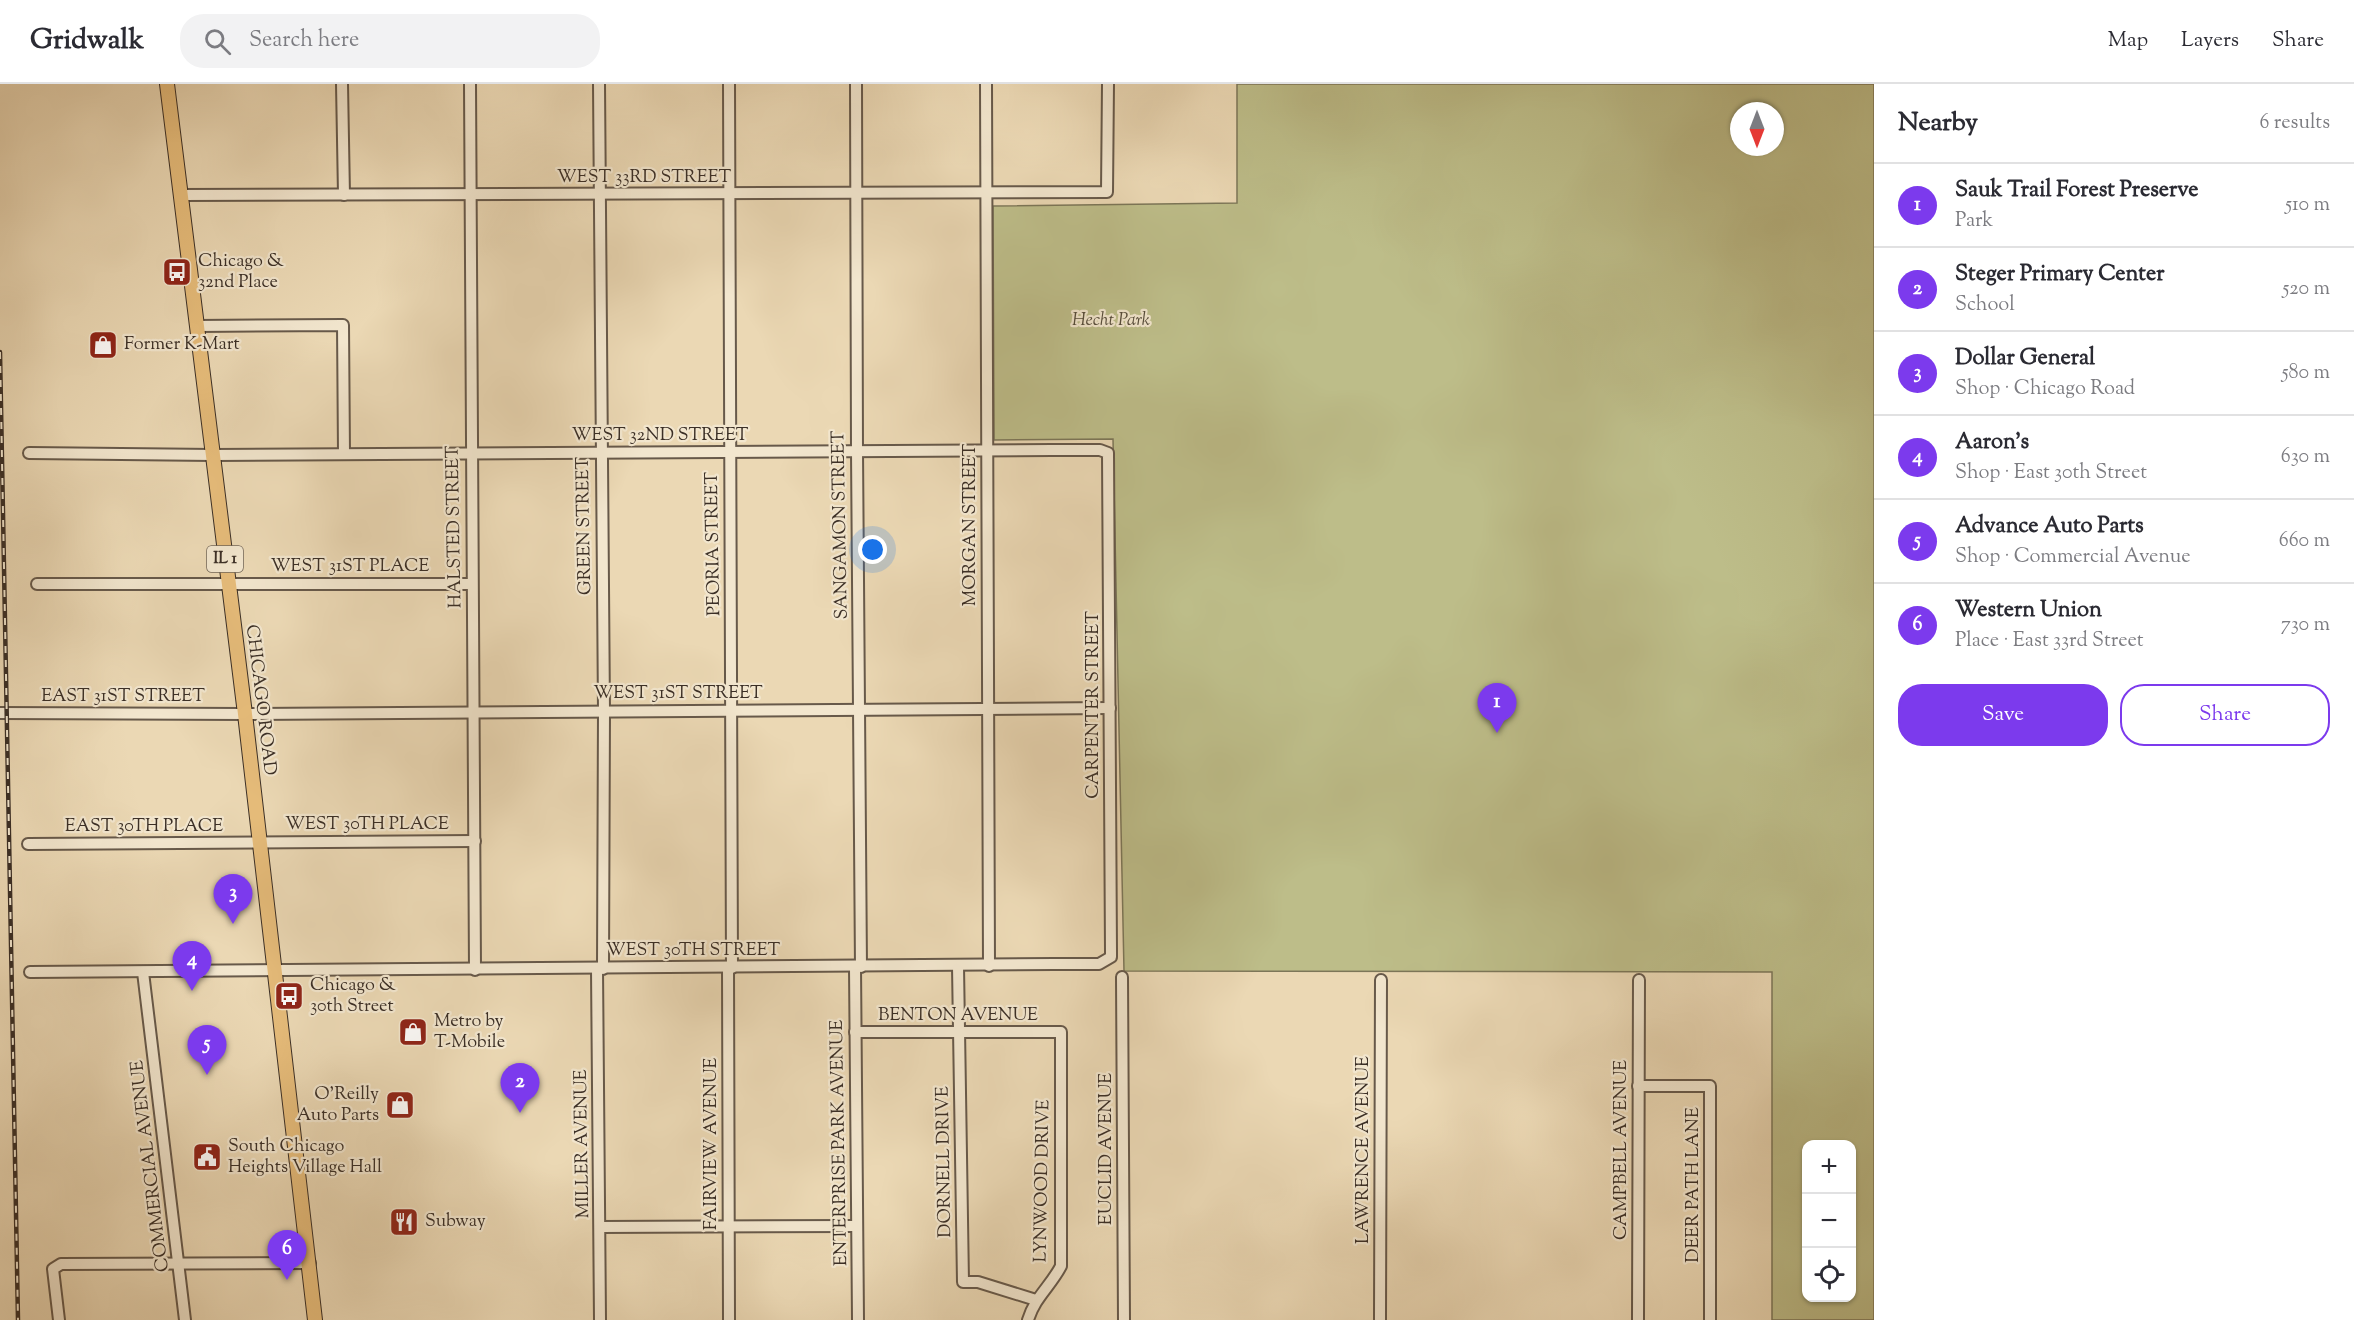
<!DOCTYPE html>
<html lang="en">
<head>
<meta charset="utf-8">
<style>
  :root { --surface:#fff; --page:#f2f2f3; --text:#2b2b33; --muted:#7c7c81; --line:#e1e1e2; --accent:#7c3aed }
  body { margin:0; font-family:"Sorts Mill Goudy",serif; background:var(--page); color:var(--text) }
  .controls { position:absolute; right:18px; bottom:18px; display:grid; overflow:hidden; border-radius:12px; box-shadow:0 2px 4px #0004 }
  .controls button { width:54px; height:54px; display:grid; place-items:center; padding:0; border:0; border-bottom:2px solid var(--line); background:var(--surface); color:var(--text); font:30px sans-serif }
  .compass { position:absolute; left:1730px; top:18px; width:54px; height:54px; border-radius:50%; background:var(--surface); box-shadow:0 2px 4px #0004; rotate:180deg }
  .you { position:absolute; left:873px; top:466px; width:21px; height:21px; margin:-15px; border:4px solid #fff; border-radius:50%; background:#1a73e8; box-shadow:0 0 0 9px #1a73e833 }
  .badge { display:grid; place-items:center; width:39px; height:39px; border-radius:50%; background:var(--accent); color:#fff; font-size:20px; font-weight:700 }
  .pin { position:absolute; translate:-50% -50px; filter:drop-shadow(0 2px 3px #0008) }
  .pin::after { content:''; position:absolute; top:32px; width:21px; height:18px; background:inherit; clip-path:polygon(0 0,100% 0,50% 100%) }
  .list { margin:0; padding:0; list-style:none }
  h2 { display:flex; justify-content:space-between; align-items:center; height:78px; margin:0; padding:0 24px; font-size:26px }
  h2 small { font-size:20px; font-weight:400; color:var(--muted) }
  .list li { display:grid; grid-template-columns:39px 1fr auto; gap:18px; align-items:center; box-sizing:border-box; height:84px; padding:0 24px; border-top:2px solid var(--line) }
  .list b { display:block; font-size:22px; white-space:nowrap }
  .list p { margin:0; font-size:20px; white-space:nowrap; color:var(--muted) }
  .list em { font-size:20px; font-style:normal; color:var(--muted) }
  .actions { display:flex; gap:12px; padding:18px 24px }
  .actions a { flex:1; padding:14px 0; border:2px solid var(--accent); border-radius:24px; text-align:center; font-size:21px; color:var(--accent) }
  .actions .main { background:var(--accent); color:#fff }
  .icon { flex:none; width:33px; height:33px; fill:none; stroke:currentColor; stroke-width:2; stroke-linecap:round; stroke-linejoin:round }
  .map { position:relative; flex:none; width:1874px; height:1236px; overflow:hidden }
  header { display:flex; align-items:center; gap:36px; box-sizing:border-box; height:84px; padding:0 30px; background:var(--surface); border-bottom:2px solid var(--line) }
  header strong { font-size:28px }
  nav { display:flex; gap:33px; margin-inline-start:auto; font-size:21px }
  .search { width:420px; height:54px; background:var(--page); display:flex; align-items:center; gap:15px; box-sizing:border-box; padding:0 21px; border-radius:24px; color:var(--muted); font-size:22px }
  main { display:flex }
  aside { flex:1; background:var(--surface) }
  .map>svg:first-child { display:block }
  .green { fill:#bdbd89; stroke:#7c7658; stroke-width:1.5; fill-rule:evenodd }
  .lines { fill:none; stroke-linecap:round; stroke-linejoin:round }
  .minor-casing { stroke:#67594a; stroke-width:14 }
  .major-casing { stroke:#3b2f26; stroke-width:16 }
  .minor { stroke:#f2e6ce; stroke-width:10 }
  .major { stroke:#e6bc7a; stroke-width:14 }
  .rail-casing { stroke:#3b2f26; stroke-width:4.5 }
  .rail { stroke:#f2e6ce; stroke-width:2; stroke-dasharray:7; stroke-linecap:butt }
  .labels { text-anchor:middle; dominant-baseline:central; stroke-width:4.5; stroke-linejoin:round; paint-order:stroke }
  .shield { fill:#f2e6ce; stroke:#726658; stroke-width:1.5 }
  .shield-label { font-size:16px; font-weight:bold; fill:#3b2f26 }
  .street-label { font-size:18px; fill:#3b2f26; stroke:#f2e6ce }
  .poi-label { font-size:18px; fill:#3b2f26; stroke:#f2e6ce; text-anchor:start }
  .park-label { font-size:18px; font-style:italic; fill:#554b3a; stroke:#f2e6ce }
</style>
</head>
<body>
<header>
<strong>Gridwalk</strong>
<div class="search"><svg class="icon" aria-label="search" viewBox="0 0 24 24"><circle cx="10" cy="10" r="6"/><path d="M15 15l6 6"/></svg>Search here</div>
<nav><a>Map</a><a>Layers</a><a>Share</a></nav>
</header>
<main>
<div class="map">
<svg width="1874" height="1236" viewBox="0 0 1874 1236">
  <rect width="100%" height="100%" fill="#ebd8b4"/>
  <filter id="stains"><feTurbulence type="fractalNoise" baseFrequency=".00333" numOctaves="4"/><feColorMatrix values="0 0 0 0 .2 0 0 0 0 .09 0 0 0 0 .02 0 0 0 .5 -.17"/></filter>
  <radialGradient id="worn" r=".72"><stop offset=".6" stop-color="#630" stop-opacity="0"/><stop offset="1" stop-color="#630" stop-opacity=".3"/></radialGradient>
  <path class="green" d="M1237,0H1874V1236H1772V888L1124,887L1113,355L994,356L993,122L1237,119ZM1739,27H1775V63H1739ZM1806,1060H1852V1214H1806Z"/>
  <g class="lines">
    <g class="minor-casing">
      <g id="minor">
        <polyline points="342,0 344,111"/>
        <polyline points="470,0 475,886"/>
        <polyline points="599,0 604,627 603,885"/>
        <polyline points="729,0 732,884"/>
        <polyline points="856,0 857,367 861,883"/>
        <polyline points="986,0 989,882"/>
        <polyline points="180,111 1107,108 1108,0"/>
        <polyline points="197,242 343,241 344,370"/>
        <polyline points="29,369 213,371 1052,366 1100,366 1108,369 1111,868 1111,873 1099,880 1054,880 30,888"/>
        <polyline points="37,500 472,500"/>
        <polyline points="0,629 245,630 1110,624"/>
        <polyline points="28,760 475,757"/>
        <polyline points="958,882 963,1198 978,1198 1036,1216"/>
        <polyline points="855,883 858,1236"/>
        <polyline points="728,884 729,1236"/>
        <polyline points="597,885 600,1236"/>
        <polyline points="143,888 185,1236"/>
        <polyline points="1122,893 1124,1236"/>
        <path d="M855,948H1061V1182C1050,1203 1035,1213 1028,1236"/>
        <polyline points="1638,1002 1710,1002 1710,1236"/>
        <polyline points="600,1143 857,1142"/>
        <polyline points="59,1236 53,1185 61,1180 310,1179"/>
        <polyline points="1380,1236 1381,896"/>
        <polyline points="1638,1236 1639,896"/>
      </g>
    </g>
    <g class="major-casing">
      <polyline id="major" points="167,0 245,630 315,1236"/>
    </g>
    <use href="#minor" class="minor"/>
    <use href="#major" class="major"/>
    <g class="rail-casing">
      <polyline id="rail" points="0,268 18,1236"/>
    </g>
    <use href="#rail" class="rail"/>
  </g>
  <defs>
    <g id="bus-square" transform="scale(1.5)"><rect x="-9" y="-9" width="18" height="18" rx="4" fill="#8f2418" stroke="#f2e6ce"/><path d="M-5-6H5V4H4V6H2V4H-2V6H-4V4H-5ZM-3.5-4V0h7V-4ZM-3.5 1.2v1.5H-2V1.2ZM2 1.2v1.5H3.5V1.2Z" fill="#fff"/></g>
    <g id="shop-square" transform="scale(1.5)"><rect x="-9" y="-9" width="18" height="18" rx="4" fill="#8f2418" stroke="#f2e6ce"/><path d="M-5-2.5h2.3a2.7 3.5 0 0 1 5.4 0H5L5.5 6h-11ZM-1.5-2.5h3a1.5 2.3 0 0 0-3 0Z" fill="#fff"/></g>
    <g id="civic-square" transform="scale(1.5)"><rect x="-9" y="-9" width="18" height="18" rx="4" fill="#8f2418" stroke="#f2e6ce"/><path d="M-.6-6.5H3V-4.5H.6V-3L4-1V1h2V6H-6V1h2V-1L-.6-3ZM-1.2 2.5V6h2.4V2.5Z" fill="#fff"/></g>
    <g id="restaurant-square" transform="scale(1.5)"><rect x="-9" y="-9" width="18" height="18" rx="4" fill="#8f2418" stroke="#f2e6ce"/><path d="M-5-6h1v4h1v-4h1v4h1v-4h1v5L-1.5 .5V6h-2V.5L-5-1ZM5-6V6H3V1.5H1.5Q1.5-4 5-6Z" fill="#fff"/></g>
  </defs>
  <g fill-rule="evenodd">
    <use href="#bus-square" x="177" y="188"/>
    <use href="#shop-square" x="103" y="261"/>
    <use href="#bus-square" x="289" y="912"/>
    <use href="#shop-square" x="413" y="948"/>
    <use href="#shop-square" x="400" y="1021"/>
    <use href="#civic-square" x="207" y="1073"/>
    <use href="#restaurant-square" x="404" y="1138"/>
  </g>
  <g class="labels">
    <rect class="shield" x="207" y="462" width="36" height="26" rx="4.5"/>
    <g class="shield-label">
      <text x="225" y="475">IL 1</text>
    </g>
    <g class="street-label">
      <text x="644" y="94">WEST 33RD STREET</text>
      <text x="660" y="352">WEST 32ND STREET</text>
      <text transform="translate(841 441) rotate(-91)">SANGAMON STREET</text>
      <text transform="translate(971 441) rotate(-90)">MORGAN STREET</text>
      <text transform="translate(585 442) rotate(-91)">GREEN STREET</text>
      <text transform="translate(455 443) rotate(-91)">HALSTED STREET</text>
      <text transform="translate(714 460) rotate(-91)">PEORIA STREET</text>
      <text x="350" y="483">WEST 31ST PLACE</text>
      <text x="678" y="610">WEST 31ST STREET</text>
      <text x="123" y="613">EAST 31ST STREET</text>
      <text transform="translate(260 616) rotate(83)">CHICAGO ROAD</text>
      <text transform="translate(1094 621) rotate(-90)">CARPENTER STREET</text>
      <text x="367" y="741">WEST 30TH PLACE</text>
      <text x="144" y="743">EAST 30TH PLACE</text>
      <text x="693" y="867">WEST 30TH STREET</text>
      <text x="958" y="932">BENTON AVENUE</text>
      <text transform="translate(840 1059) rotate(-91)">ENTERPRISE PARK AVENUE</text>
      <text transform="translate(583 1060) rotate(-91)">MILLER AVENUE</text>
      <text transform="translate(712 1060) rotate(-90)">FAIRVIEW AVENUE</text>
      <text transform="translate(1107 1065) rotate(-90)">EUCLID AVENUE</text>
      <text transform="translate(1364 1066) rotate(-90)">LAWRENCE AVENUE</text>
      <text transform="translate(1622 1066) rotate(-90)">CAMPBELL AVENUE</text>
      <text transform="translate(945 1078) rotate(-91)">DORNELL DRIVE</text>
      <text transform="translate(151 1082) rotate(-97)">COMMERCIAL AVENUE</text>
      <text transform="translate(1043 1097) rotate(-89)">LYNWOOD DRIVE</text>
      <text transform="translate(1694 1101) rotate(-90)">DEER PATH LANE</text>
    </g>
    <g class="poi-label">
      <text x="198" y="178">Chicago &amp;<tspan x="198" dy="21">32nd Place</tspan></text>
      <text x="124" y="261">Former K-Mart</text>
      <text x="310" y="902">Chicago &amp;<tspan x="310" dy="21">30th Street</tspan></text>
      <text x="434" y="938">Metro by<tspan x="434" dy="21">T-Mobile</tspan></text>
      <text x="379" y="1011" text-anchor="end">O'Reilly<tspan x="379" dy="21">Auto Parts</tspan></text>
      <text x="228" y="1063">South Chicago<tspan x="228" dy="21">Heights Village Hall</tspan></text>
      <text x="425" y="1138">Subway</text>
    </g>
    <g class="park-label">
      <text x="1111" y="237">Hecht Park</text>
    </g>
  </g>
  <rect width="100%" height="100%" filter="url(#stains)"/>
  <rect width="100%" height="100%" fill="url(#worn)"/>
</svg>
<div class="controls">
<button>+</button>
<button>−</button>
<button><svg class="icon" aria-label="locate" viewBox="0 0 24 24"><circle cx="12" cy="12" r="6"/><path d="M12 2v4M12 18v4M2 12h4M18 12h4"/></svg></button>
</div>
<svg class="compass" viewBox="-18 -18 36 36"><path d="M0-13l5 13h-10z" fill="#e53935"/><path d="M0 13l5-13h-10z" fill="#7c7c81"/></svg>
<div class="you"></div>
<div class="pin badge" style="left:1497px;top:649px">1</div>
<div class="pin badge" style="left:520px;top:1029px">2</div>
<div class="pin badge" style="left:233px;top:840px">3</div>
<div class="pin badge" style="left:192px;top:907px">4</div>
<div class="pin badge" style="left:207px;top:991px">5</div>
<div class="pin badge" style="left:287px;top:1196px">6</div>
</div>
<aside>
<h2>Nearby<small>6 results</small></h2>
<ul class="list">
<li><span class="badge">1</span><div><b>Sauk Trail Forest Preserve</b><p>Park</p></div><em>510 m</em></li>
<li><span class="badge">2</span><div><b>Steger Primary Center</b><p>School</p></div><em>520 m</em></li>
<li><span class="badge">3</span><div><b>Dollar General</b><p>Shop · Chicago Road</p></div><em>580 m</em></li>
<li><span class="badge">4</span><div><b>Aaron's</b><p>Shop · East 30th Street</p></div><em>630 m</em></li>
<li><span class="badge">5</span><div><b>Advance Auto Parts</b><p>Shop · Commercial Avenue</p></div><em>660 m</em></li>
<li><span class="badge">6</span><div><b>Western Union</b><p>Place · East 33rd Street</p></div><em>730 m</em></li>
</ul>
<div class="actions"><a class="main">Save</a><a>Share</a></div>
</aside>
</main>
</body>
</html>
